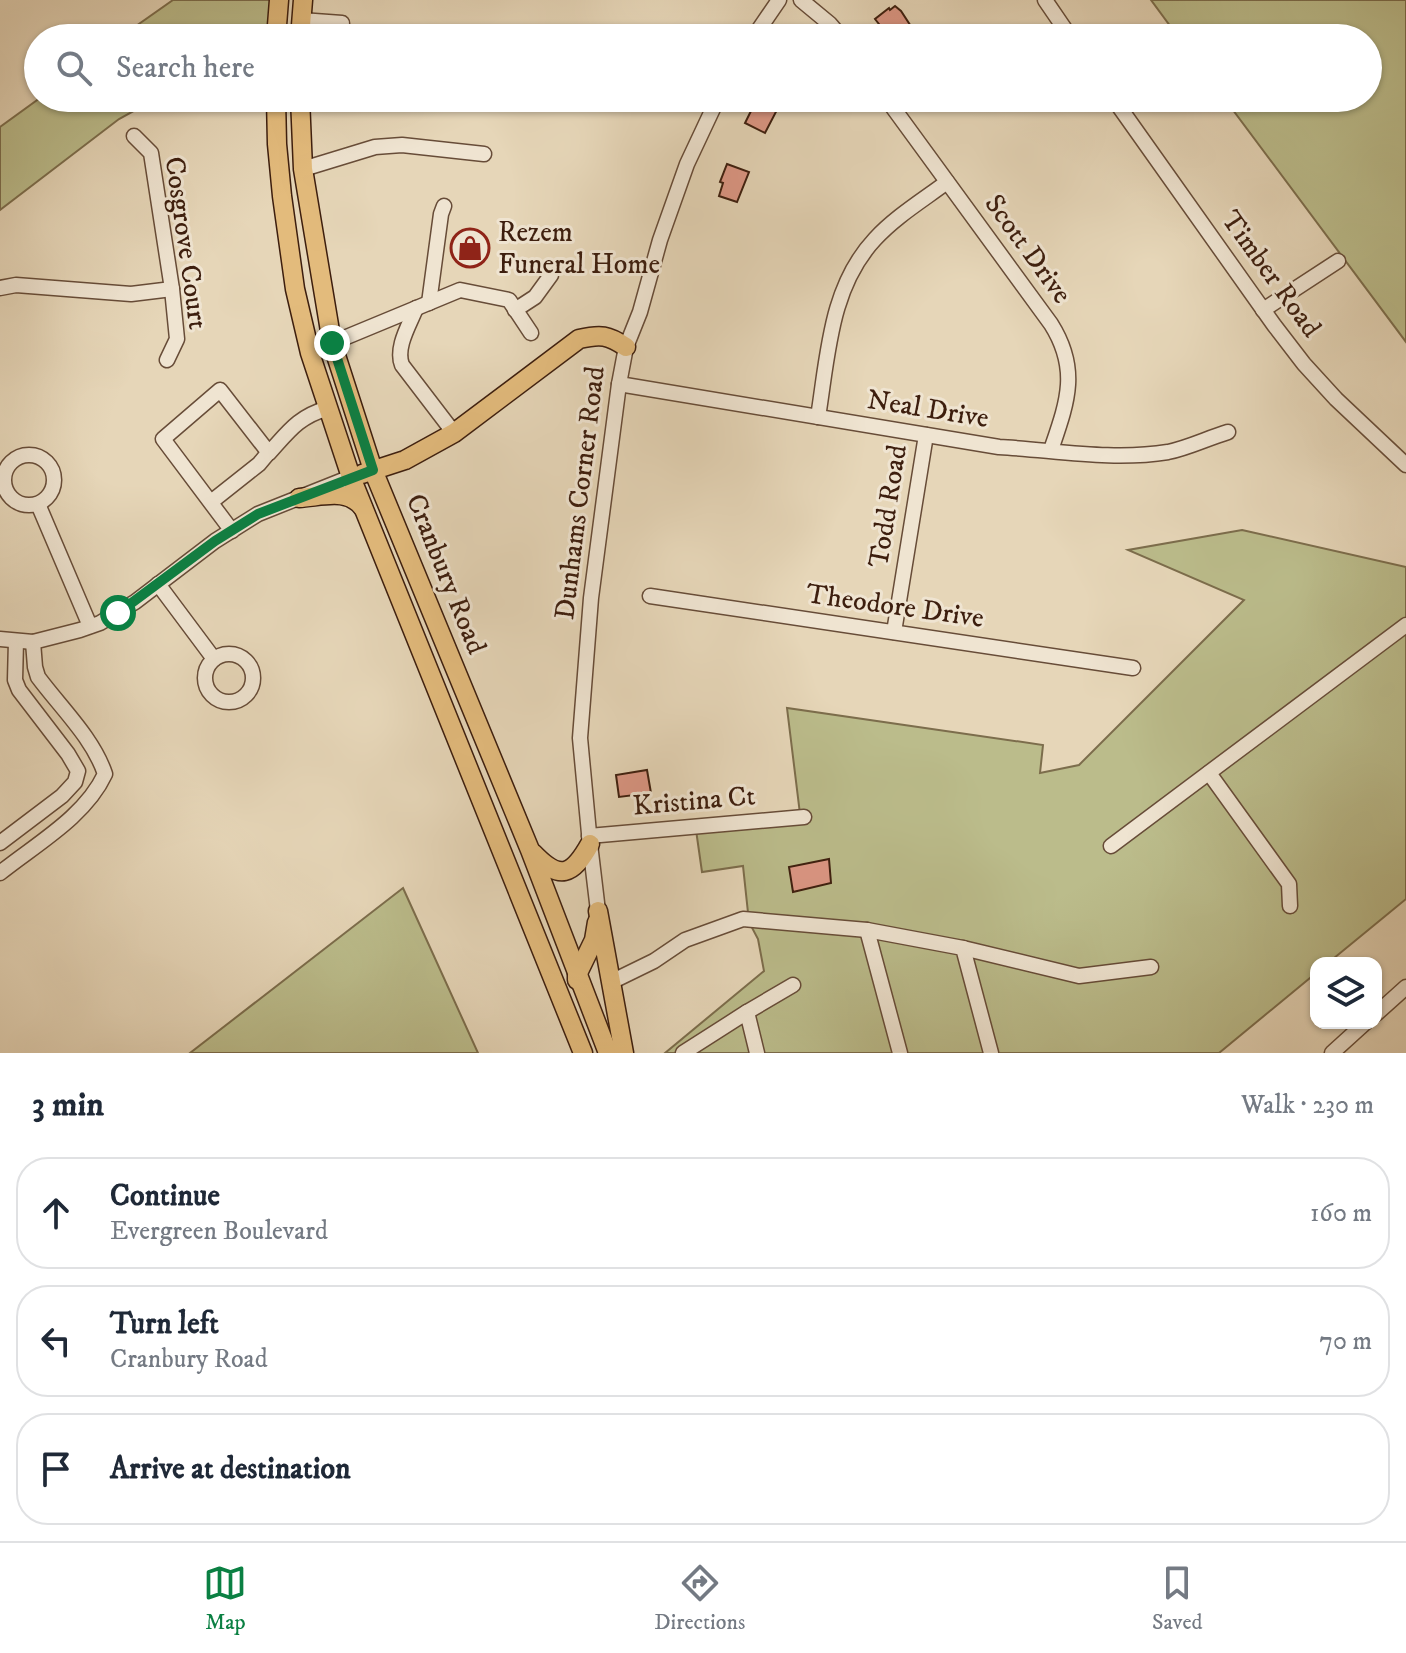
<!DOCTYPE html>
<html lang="en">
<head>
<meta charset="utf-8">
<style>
  :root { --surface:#fff; --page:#f6f6f7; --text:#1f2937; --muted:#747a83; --line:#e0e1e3; --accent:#0b8043 }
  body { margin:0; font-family:"IM FELL DW Pica",serif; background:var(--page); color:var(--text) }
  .controls { position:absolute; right:24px; bottom:24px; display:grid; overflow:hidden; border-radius:16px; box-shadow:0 2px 6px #0004 }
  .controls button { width:72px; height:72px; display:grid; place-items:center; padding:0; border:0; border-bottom:2px solid var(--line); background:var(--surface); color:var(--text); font:40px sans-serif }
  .stop { position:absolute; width:24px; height:24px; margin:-18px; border:6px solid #0b8043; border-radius:50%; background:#fff }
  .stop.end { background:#0b8043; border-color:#fff; box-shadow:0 2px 8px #0008 }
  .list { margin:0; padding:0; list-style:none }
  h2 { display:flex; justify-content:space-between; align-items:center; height:104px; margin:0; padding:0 32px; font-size:34px }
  h2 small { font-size:26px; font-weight:400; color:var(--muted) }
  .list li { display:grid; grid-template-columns:52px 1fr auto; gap:24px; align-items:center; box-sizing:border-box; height:112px; margin:0 16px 16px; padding:0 16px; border:2px solid var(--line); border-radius:32px }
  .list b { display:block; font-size:30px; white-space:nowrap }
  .list p { margin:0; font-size:26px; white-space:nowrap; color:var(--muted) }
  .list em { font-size:26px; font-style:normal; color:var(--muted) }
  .icon { flex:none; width:44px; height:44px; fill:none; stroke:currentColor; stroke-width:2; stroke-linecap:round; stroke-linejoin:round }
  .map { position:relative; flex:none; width:1406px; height:1053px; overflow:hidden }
  .search { position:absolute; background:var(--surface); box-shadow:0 2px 6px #0004; left:24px; right:24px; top:24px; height:88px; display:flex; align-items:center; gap:20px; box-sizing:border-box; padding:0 28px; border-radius:44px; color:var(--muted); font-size:30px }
  .sheet { height:488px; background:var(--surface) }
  nav { display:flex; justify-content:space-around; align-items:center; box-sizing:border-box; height:112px; border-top:2px solid var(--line); background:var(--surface); font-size:22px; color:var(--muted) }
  nav a { display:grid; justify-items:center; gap:4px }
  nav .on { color:var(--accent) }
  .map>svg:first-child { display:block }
  .green { fill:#bbbc8b; stroke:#7c6d4c; stroke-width:2 }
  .building { fill:#dd9785; stroke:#3d1e0e; stroke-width:2 }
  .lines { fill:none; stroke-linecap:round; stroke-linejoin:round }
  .minor-casing { stroke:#674c38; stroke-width:17 }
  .major-casing { stroke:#3d1e0e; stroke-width:21 }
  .minor { stroke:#efe4d1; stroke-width:14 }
  .major { stroke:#e3bb7c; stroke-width:18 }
  .route { stroke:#0b8043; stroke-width:10 }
  .labels { text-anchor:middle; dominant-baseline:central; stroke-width:6; stroke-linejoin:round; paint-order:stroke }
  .poi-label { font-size:28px; fill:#3d1e0e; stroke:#efe4d1; text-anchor:start }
  .street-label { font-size:28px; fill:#3d1e0e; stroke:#efe4d1 }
</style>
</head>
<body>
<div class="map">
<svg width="1406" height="1053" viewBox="0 0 1406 1053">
  <rect width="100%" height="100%" fill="#e6d6b8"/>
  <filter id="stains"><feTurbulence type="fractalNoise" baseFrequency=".0025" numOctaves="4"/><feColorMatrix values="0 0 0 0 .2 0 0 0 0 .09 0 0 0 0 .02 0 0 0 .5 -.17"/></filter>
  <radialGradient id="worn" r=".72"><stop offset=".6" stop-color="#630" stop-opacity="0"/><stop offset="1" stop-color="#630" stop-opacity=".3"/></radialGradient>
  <g class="green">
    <polygon points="173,0 280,0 269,38 119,38"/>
    <polygon points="1151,0 1406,0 1406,342 1224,98 1368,98 1368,38 1179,38"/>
    <polygon points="40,98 157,98 119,119 0,210 0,127"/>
    <polygon points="1242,530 1406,567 1406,899 1328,963 1316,963 1316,973 1219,1053 665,1053 764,971 758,939 749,922 743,866 702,872 696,830 800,814 787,708 1043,745 1040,773 1079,765 1244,600 1128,550"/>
    <polygon points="403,888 478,1053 190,1053"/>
  </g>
  <g class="building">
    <polygon points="895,6 901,11 914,31 904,38 890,38 875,19 889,8 890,10"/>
    <polygon points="762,98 779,106 765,133 745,123 753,107 757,108"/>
    <polygon points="727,164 749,172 737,202 719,196 723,183 720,182"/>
    <polygon points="647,770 651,793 619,797 616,775"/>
    <polygon points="829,859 831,883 793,892 789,867"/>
  </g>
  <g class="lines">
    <g class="minor-casing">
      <g id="minor">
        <polyline points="801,0 830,24 842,38"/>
        <polyline points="1045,0 1071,38"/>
        <polyline points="301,20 342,23"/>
        <polyline points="753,38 779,0"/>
        <path d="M886,98L1051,324C1080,370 1067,403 1051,450"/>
        <polyline points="1113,98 1274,325 1304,364 1336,399 1406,465"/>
        <polyline points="134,136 151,153 172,289 177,339 167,360"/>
        <polyline points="303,169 375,147 402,145 484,154"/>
        <polyline points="0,288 16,285 131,294 172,289"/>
        <polyline points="429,303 441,214 444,206"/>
        <path d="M416,308C410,324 395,347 402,365L454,433"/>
        <polyline points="515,310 535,297 551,275"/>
        <polyline points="1263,310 1338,261"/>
        <polyline points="332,343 460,290 509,300 531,333"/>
        <path d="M619,384L999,447C1055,450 1112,461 1168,452C1188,448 1208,438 1228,432"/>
        <path d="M818,417C828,355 830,287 875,239C895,217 923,200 947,182"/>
        <circle cx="29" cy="480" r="25"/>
        <polyline points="211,502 259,464 269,452"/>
        <polyline points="38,504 90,626"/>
        <path d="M232,531L163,439L220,390L269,453C289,431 298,417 328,408"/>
        <polyline points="158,584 214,659"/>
        <polyline points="650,596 1133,668"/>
        <polyline points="894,632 926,435"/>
        <polyline points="0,639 33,642 80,630 100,623 135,602 215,541 258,514 351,477"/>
        <circle cx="229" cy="678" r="24"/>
        <polyline points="1209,773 1289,884 1290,906"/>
        <polyline points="589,836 804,817"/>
        <polyline points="0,843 62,796 75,782 78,771 68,754 19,690 15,680 16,641"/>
        <polyline points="1111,846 1406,625"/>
        <path d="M0,873C36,844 85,817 105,774C93,738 61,708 38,677L35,667L33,642"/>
        <polyline points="598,911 590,844 580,738 591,598 619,384 626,347 640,312 660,240 687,164 718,98"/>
        <polyline points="867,930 900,1053"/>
        <polyline points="963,948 1079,976 1151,967"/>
        <polyline points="611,982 654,961 685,940 743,919 867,930 963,948 991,1053"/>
        <polyline points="747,1012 793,985"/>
        <polyline points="1376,1014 1406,987"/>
        <polyline points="683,1053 747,1012 757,1053"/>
        <polyline points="1332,1053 1365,1023"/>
      </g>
    </g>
    <g class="major-casing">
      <g id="major">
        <polyline points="276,38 279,0"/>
        <polyline points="300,38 303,0"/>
        <polyline points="276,98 277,144 282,196 295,289 310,353 351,477 583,1053"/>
        <polyline points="300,98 303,169 332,343 373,470 530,850 608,1053"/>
        <path d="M362,474L405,460L454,433L579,339C601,334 608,335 626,347"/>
        <path d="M299,498C321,497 348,487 363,508"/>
        <path d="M533,853C560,881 572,876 590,844"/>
        <polyline points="598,911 624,1053"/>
        <polyline points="577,980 577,975 594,940 597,922"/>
      </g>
    </g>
    <use href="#minor" class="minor"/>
    <use href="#major" class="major"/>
  </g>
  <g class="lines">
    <polyline class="route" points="118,613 215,541 258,514 373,470 332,343"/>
  </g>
  <defs>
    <g id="shop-ring" transform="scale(2)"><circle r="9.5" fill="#efe4d1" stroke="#8f2418" stroke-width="1.5"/><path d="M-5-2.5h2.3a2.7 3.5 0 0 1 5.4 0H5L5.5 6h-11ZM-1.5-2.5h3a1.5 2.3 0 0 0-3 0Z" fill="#8f2418"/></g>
  </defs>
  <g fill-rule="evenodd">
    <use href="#shop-ring" x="470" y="248"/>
  </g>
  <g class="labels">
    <g class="poi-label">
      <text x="498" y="232">Rezem<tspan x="498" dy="32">Funeral Home</tspan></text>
    </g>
    <g class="street-label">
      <text transform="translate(186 243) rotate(82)">Cosgrove Court</text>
      <text transform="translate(1028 249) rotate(54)">Scott Drive</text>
      <text transform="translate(1271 274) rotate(54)">Timber Road</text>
      <text transform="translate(928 409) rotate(9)">Neal Drive</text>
      <text transform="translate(580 493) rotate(-83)">Dunhams Corner Road</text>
      <text transform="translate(888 506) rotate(-81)">Todd Road</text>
      <text transform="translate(446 574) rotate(68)">Cranbury Road</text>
      <text transform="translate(895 606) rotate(8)">Theodore Drive</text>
      <text transform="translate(694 801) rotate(-5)">Kristina Ct</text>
    </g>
  </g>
  <rect width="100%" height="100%" filter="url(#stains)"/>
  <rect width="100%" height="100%" fill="url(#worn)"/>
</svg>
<div class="controls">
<button><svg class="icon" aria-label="layers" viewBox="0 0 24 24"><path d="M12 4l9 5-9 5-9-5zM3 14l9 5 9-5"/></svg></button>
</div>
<div class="stop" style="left:118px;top:613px"></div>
<div class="stop end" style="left:332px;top:343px"></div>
<div class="search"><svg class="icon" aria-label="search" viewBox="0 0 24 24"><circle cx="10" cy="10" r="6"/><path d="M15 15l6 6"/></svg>Search here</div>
</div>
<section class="sheet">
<h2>3 min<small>Walk · 230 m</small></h2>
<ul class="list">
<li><svg class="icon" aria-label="ahead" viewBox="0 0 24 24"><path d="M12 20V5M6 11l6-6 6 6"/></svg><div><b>Continue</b><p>Evergreen Boulevard</p></div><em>160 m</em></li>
<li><svg class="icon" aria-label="left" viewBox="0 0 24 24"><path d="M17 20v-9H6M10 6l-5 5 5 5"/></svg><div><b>Turn left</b><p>Cranbury Road</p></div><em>70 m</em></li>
<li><svg class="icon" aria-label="arrive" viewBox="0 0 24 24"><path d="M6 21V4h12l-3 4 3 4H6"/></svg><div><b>Arrive at destination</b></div></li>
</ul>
</section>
<nav>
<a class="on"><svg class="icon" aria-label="map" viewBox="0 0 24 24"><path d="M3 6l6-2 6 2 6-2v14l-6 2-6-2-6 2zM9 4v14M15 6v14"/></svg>Map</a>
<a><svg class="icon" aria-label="directions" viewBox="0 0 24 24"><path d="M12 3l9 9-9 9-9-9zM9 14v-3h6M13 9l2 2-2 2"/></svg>Directions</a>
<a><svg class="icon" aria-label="saved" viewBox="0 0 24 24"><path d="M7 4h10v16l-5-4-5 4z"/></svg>Saved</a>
</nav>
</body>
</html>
